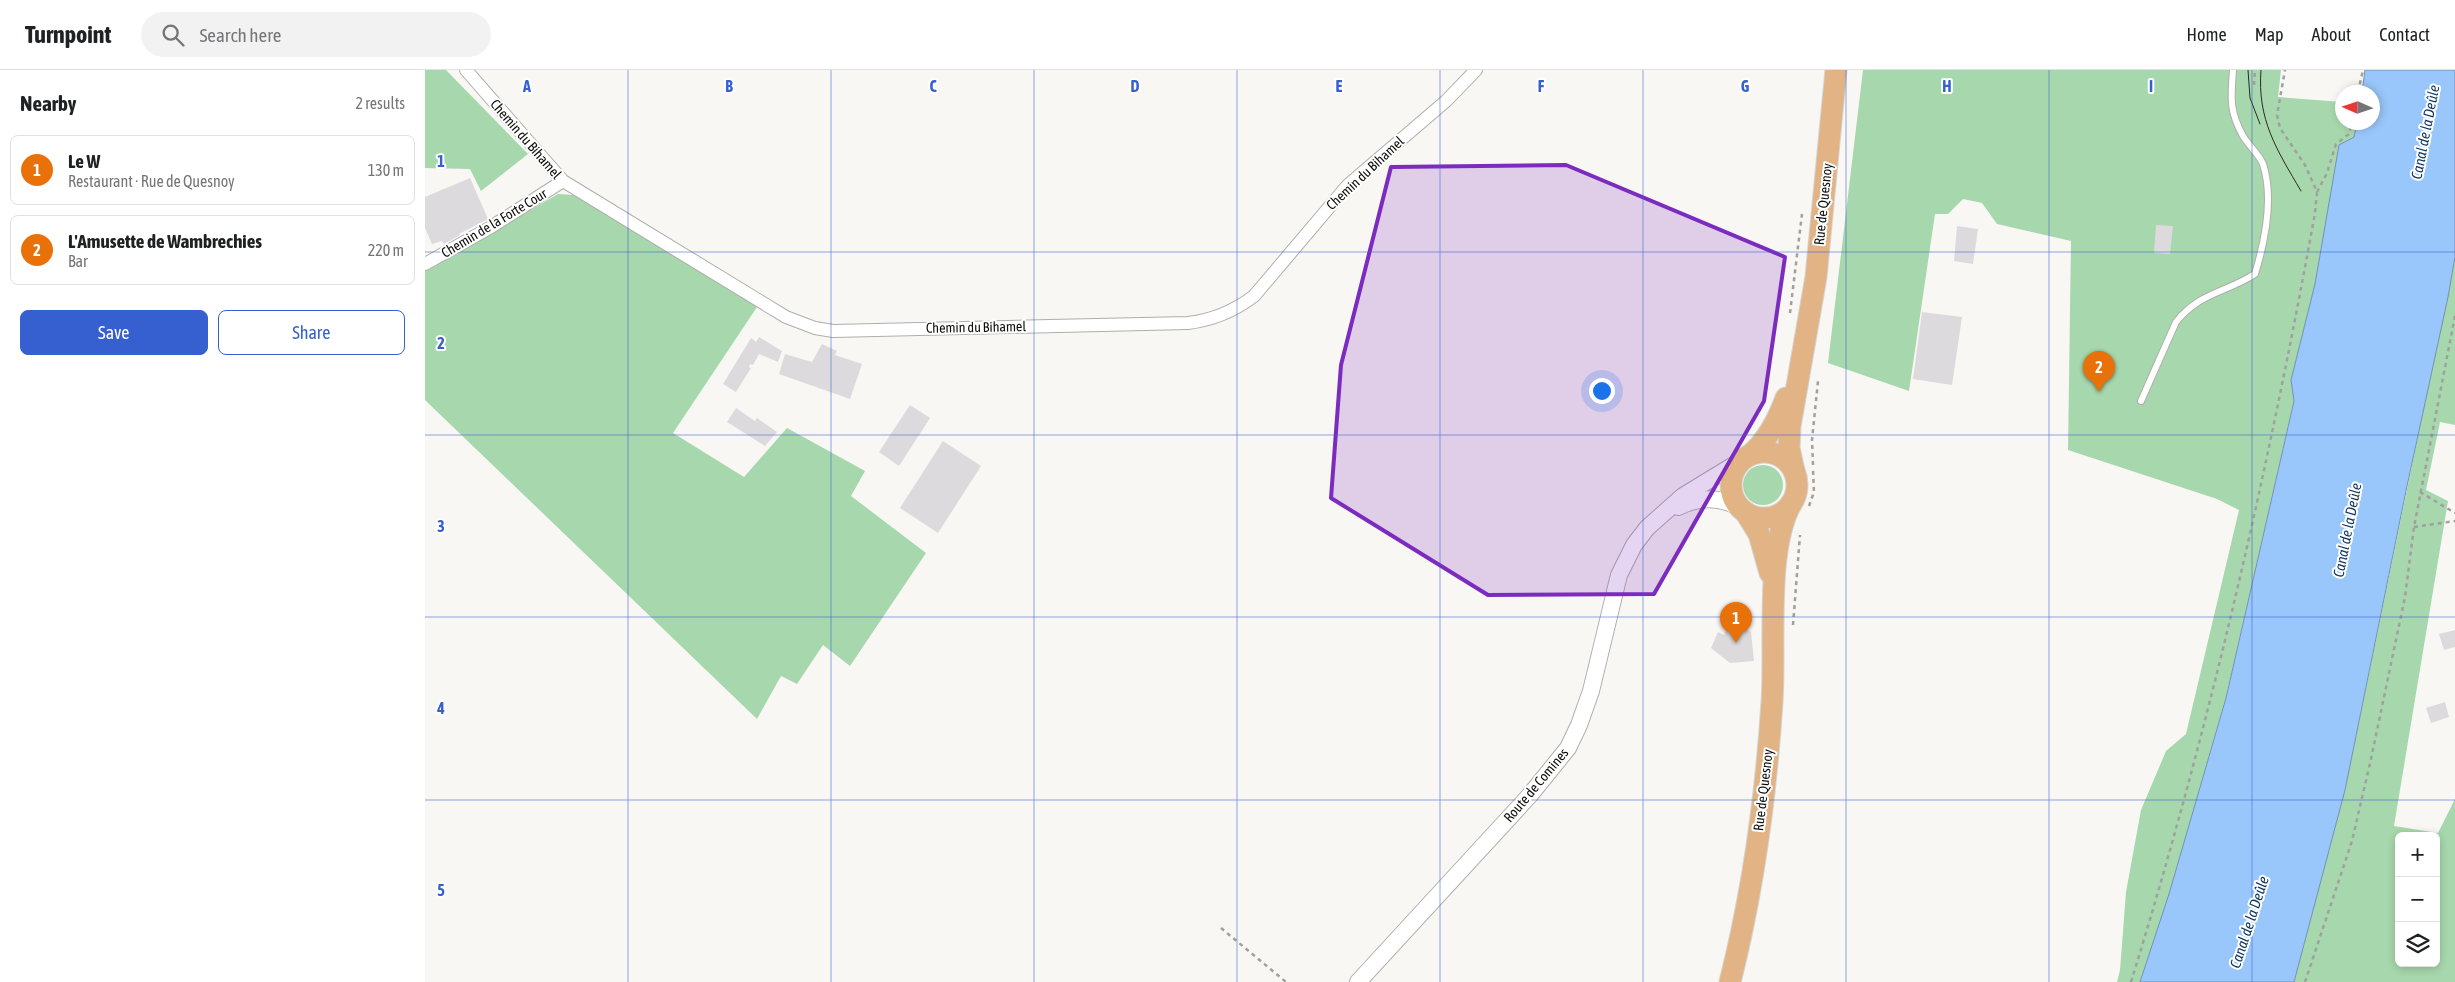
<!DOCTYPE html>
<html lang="en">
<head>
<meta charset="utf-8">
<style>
  :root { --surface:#fff; --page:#f2f2f2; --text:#202124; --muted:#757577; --line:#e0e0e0; --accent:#3660d0 }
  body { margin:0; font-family:"Asap Condensed",sans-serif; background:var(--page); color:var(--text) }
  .controls { position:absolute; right:15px; bottom:15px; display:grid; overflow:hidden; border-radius:8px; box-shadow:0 2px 8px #0003 }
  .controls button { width:45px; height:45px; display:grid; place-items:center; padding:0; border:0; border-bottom:1px solid var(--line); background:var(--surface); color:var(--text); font:25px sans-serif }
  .compass { position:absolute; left:1910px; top:15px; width:45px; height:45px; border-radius:50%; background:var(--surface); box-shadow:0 2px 8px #0003; rotate:273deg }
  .you { position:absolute; left:1176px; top:320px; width:18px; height:18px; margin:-12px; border:4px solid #fff; border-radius:50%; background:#1a73e8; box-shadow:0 0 0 8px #1a73e833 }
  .badge { display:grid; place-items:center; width:32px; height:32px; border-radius:50%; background:var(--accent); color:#fff; font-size:16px; font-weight:700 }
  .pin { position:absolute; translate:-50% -41px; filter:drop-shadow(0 1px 2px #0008) }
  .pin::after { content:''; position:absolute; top:26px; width:18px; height:15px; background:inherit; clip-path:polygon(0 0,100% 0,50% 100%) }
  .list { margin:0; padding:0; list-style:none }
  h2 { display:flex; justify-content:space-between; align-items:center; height:65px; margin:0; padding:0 20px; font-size:21px }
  h2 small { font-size:16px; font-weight:400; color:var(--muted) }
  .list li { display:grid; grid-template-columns:32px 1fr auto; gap:15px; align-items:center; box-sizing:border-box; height:70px; margin:0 10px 10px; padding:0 10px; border:1px solid var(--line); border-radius:8px }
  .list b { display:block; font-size:19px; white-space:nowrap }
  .list p { margin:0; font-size:16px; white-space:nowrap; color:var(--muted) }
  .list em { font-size:16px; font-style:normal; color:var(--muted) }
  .actions { display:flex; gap:10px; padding:15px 20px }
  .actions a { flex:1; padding:11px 0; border:1px solid var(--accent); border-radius:8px; text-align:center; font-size:18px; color:var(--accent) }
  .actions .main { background:var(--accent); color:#fff }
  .icon { flex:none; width:28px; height:28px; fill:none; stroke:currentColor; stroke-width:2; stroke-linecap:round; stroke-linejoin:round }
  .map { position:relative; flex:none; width:2030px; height:912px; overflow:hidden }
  header { display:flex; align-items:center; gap:30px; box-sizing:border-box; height:70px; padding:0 25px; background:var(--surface); border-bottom:1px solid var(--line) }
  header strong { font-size:24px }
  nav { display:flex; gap:28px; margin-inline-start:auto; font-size:18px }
  .search { width:350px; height:45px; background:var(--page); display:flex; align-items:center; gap:12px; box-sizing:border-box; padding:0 18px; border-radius:28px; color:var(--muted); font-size:19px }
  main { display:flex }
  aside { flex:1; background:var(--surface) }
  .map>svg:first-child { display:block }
  .green { fill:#a7d7ac; fill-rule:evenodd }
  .water { fill:#9ac7fb; stroke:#7090b4 }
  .building { fill:#dcdadd }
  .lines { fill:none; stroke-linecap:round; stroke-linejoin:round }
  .service-casing { stroke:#b0aeab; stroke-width:8 }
  .minor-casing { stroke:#b0aeab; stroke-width:14 }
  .tertiary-casing { stroke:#b0aeab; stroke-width:18 }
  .primary-casing { stroke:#d4d4d3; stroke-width:23 }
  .path { stroke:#a1a09e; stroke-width:2.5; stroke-dasharray:4 4; stroke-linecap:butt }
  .service { stroke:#fff; stroke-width:6 }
  .minor { stroke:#fff; stroke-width:12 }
  .tertiary { stroke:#fff; stroke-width:16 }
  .primary { stroke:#e1b385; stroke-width:21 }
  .tram { stroke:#2a2928; stroke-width:1 }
  .marked { fill:#7b2cbf; fill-opacity:0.2; stroke:#7b2cbf; stroke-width:4; stroke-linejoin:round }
  .grid { fill:none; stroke:#3660d0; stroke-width:1; stroke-opacity:0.55 }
  .labels { text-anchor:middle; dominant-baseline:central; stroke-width:4; stroke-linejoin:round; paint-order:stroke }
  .street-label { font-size:14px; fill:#0e0e0d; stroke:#fff }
  .water-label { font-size:15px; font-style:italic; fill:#0e365e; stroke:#fff }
  .grid-label { font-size:16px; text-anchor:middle; font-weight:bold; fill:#3660d0; stroke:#fff; stroke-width:4; stroke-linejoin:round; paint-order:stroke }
</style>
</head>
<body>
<header>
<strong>Turnpoint</strong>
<div class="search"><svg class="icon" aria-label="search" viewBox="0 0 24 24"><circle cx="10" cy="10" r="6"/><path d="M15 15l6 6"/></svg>Search here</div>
<nav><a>Home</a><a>Map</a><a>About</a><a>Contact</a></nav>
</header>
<main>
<aside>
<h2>Nearby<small>2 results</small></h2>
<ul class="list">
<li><span class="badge" style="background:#e8710a">1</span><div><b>Le W</b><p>Restaurant · Rue de Quesnoy</p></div><em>130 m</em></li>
<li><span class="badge" style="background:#e8710a">2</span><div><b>L'Amusette de Wambrechies</b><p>Bar</p></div><em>220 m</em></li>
</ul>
<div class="actions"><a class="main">Save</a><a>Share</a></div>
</aside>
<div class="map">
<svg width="2030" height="912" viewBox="0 0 2030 912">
  <rect width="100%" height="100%" fill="#f9f7f4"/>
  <g class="green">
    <polygon points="0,0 21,0 103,84 56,121 45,99 0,98"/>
    <polygon points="1438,0 1856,0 1853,27 1917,32 1918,52 1932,53 1929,67 1914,75 1890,214 1866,310 1869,330 1801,627 1744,824 1715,912 1692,912 1695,900 1701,822 1716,740 1741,681 1761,664 1814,440 1792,429 1643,380 1646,171 1572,154 1557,133 1538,129 1523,144 1510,144 1484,321 1403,293"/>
    <polygon points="133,124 151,125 334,234 248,363 319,407 362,358 440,401 426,426 501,483 425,596 398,575 372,614 356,606 332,649 0,330 0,201"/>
    <path d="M2030,187V355L2015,352L2001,420L2023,431L1969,756L2013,763L2030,729V912H1869L1920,720ZM1974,766H2011V893H1974Z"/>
    <circle cx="1338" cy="415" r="20"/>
  </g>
  <polygon class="water" points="1940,0 2030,0 2030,187 2023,227 1982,416 1920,720 1869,912 1715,912 1744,824 1801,628 1869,331 1866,310 1890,214 1914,75 1929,67 1932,53 1948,52 1948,22 1937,22"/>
  <g class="building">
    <polygon points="45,108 63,149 34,164 35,165 19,174 17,171 7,174 0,158 0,127"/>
    <polygon points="1731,155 1748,156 1745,184 1729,183"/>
    <polygon points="1532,156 1553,159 1548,194 1529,191"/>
    <polygon points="1497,242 1537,247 1527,315 1488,309"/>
    <polygon points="334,267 357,281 353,292 334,284 328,295 325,294 324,297 326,298 311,322 298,314 326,268 331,272"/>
    <polygon points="397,274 412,281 410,285 437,294 425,329 354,304 360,284 387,292"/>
    <polygon points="485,335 505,348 474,396 454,382"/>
    <polygon points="311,338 330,351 332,348 352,362 340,376 302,352"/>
    <polygon points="518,371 556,396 513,463 475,438"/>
    <polygon points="1305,550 1326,562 1329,591 1305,593 1286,578 1293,562 1299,565"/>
    <polygon points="2030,560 2030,577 2019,580 2014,564"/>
    <polygon points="2020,632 2024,647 2006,653 2001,638"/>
  </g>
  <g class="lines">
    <g class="service-casing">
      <path id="service" d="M1716,331L1751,252C1775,222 1800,223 1830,204C1840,171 1849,128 1838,94C1834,84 1824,76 1818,66C1804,41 1806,28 1808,0"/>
    </g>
    <g class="minor-casing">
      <g id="minor">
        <path d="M41,0L138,111L361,247L390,258L408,261L763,253C788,250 808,242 829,226L923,115L1021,31L1051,0"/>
        <polyline points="0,194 66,157 138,111"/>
      </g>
    </g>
    <g class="tertiary-casing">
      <g id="tertiary">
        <path d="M1253,437C1273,427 1293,426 1314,437"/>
        <polyline points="933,912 1105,725 1143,678 1154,655 1166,621 1194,505 1209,475 1222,458 1258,426 1317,390"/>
      </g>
    </g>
    <g class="primary-casing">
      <g id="primary">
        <circle cx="1339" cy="415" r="33"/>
        <path d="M1325,385C1343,370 1353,350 1361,328"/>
        <polyline points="1369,401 1364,378 1365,356 1391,207 1411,0"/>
        <polyline points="1321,443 1334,464 1345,503"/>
        <path d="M1305,912C1328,821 1341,726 1347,632C1351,576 1340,481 1366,434"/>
      </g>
    </g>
    <g class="path">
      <polyline points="1829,15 1830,0"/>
      <polyline points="1933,22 1938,0"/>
      <polyline points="1892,122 1902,103 1911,74 1924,64 1927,52"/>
      <polyline points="1365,243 1377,144"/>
      <polyline points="1388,395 1387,370 1393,311"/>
      <polyline points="1995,422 2030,443"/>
      <polyline points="1384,436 1389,422 1388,400"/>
      <polyline points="1989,457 2030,451"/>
      <polyline points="1368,555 1375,465"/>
      <polyline points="796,858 861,912"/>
      <path d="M1706,912C1784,660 1843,402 1890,143L1892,122L1880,95L1855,58L1852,45L1860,0"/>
      <polyline points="1880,912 1927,771 1946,689 1980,527 1989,457 2030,246"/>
    </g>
    <use href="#service" class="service"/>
    <use href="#minor" class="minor"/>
    <use href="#tertiary" class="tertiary"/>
    <use href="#primary" class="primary"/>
    <g class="tram">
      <polyline points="1823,0 1825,28 1835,54"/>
      <path d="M1836,0C1832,50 1852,80 1876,121"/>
    </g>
  </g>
  <path class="marked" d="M1141,95L1360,187L1339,331L1229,524L1063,525L906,428L916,295L966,97Z"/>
  <path class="grid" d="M203,0V912M406,0V912M609,0V912M812,0V912M1015,0V912M1218,0V912M1421,0V912M1624,0V912M1827,0V912M0,182H2030M0,365H2030M0,547H2030M0,730H2030"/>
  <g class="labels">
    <g class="street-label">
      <text transform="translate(101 69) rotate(49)">Chemin du Bihamel</text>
      <text transform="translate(940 103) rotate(-43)">Chemin du Bihamel</text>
      <text transform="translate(1398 134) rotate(-84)">Rue de Quesnoy</text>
      <text transform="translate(69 153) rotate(-31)">Chemin de la Forte Cour</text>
      <text transform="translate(551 257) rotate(-1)">Chemin du Bihamel</text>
      <text transform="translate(1111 715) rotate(-50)">Route de Comines</text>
      <text transform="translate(1338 720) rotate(-83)">Rue de Quesnoy</text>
    </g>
    <g class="water-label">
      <text transform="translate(2000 62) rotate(-79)">Canal de la Deûle</text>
      <text transform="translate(1922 460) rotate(-79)">Canal de la Deûle</text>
      <text transform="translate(1824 852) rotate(-72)">Canal de la Deûle</text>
    </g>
  </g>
  <g class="grid-label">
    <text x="102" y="22">A</text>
    <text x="304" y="22">B</text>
    <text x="508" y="22">C</text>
    <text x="710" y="22">D</text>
    <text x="914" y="22">E</text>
    <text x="1116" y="22">F</text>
    <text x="1320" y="22">G</text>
    <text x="1522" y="22">H</text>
    <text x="1726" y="22">I</text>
    <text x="16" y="97">1</text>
    <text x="16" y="279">2</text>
    <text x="16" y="462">3</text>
    <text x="16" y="644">4</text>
    <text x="16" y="826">5</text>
  </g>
</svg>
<div class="controls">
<button>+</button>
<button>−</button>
<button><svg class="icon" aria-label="layers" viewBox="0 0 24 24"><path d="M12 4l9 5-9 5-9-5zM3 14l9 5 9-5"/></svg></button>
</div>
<svg class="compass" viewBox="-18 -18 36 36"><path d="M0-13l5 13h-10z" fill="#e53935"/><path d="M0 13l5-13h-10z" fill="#757577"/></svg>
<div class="you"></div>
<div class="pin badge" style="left:1311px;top:573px;background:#e8710a">1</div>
<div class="pin badge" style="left:1674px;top:322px;background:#e8710a">2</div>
</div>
</main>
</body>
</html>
